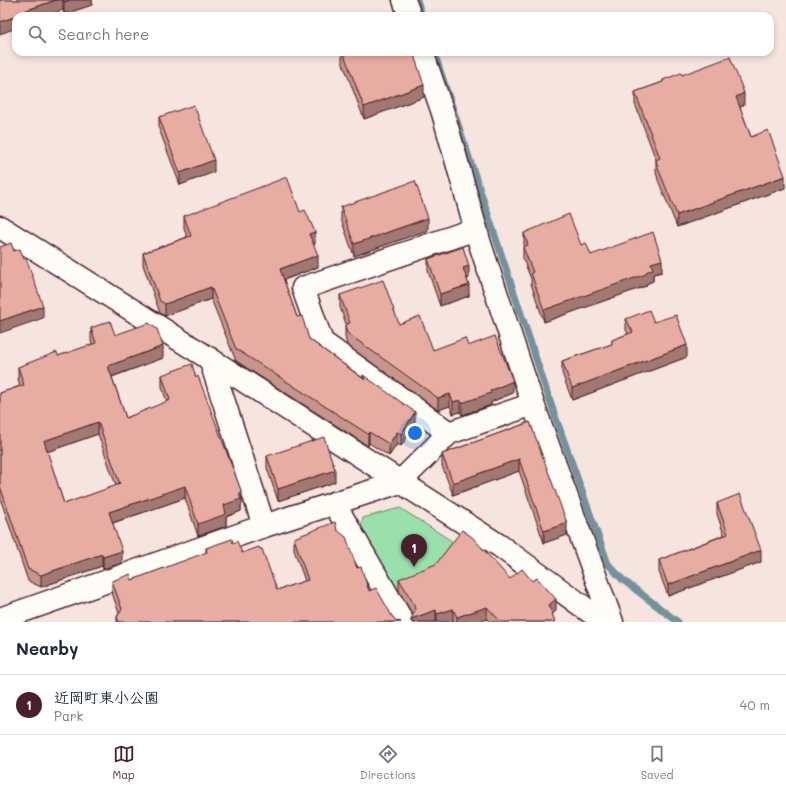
<!DOCTYPE html>
<html lang="en">
<head>
<meta charset="utf-8">
<style>
  :root { --surface:#fff; --page:#f6f6f7; --text:#1f2937; --muted:#747a83; --line:#e0e1e3; --accent:#4a1f2b }
  body { margin:0; font-family:Mali,"Klee One",sans-serif; background:var(--page); color:var(--text) }
  .you { position:absolute; left:415px; top:433px; width:14px; height:14px; margin:-10px; border:3px solid #fff; border-radius:50%; background:#1a73e8; box-shadow:0 0 0 6px #1a73e833 }
  .badge { display:grid; place-items:center; width:26px; height:26px; border-radius:50%; background:var(--accent); color:#fff; font-size:13px; font-weight:700 }
  .pin { position:absolute; translate:-50% -33px; filter:drop-shadow(0 1px 2px #0008) }
  .pin::after { content:''; position:absolute; top:21px; width:14px; height:12px; background:inherit; clip-path:polygon(0 0,100% 0,50% 100%) }
  .list { margin:0; padding:0; list-style:none }
  h2 { display:flex; justify-content:space-between; align-items:center; height:52px; margin:0; padding:0 16px; font-size:17px }
  h2 small { font-size:13px; font-weight:400; color:var(--muted) }
  .list li { display:grid; grid-template-columns:26px 1fr auto; gap:12px; align-items:center; box-sizing:border-box; height:60px; padding:0 16px; border-top:1px solid var(--line) }
  .list b { display:block; font-size:15px; white-space:nowrap }
  .list p { margin:0; font-size:13px; white-space:nowrap; color:var(--muted) }
  .list em { font-size:13px; font-style:normal; color:var(--muted) }
  .icon { flex:none; width:22px; height:22px; fill:none; stroke:currentColor; stroke-width:2; stroke-linecap:round; stroke-linejoin:round }
  .map { position:relative; flex:none; width:786px; height:622px; overflow:hidden }
  .search { position:absolute; background:var(--surface); box-shadow:0 2px 6px #0003; left:12px; right:12px; top:12px; height:44px; display:flex; align-items:center; gap:10px; box-sizing:border-box; padding:0 14px; border-radius:12px; color:var(--muted); font-size:15px }
  .sheet { height:112px; background:var(--surface) }
  nav { display:flex; justify-content:space-around; align-items:center; box-sizing:border-box; height:56px; border-top:1px solid var(--line); background:var(--surface); font-size:11px; color:var(--muted) }
  nav a { display:grid; justify-items:center; gap:2px }
  nav .on { color:var(--accent) }
  .map>svg:first-child { display:block }
  .green { fill:#99e0ad; stroke:#72806c }
  .lines { fill:none; stroke-linecap:round; stroke-linejoin:round }
  .stream { stroke:#73929d; stroke-width:7 }
  .minor-casing { stroke:#4a1f2b; stroke-width:25 }
  .minor { stroke:#fdfcf7; stroke-width:22 }
  .wall { fill:#c7958c; stroke:#4a1f2b; fill-rule:evenodd }
  .shaded-wall { fill:#a27972; stroke:#4a1f2b }
  .building { fill:#e7ada3; stroke:#4a1f2b; fill-rule:evenodd }
</style>
</head>
<body>
<div class="map">
<svg width="786" height="622" viewBox="0 0 786 622">
  <rect width="100%" height="100%" fill="#f6e4de"/>
  <filter id="ink" filterUnits="userSpaceOnUse"><feTurbulence type="fractalNoise" baseFrequency=".025" numOctaves="2"/><feDisplacementMap in="SourceGraphic" scale="8" xChannelSelector="R" yChannelSelector="G"/><feConvolveMatrix kernelMatrix="1 2 1 2 8 2 1 2 1" color-interpolation-filters="sRGB"/></filter>
  <g filter="url(#ink)">
    <polygon class="green" points="400,508 461,547 434,587 400,598 358,534 363,518"/>
    <g class="lines">
      <g class="stream">
        <polyline points="417,0 422,16"/>
        <polyline points="434,52 554,413 608,564 623,580 678,622"/>
      </g>
      <g class="minor-casing">
        <g id="minor">
          <polyline points="404,0 410,16"/>
          <polyline points="422,52 443,113 480,244 533,404 612,622"/>
          <polyline points="0,227 210,359 500,546 604,622"/>
          <polyline points="449,433 322,342 303,288 476,229"/>
          <polyline points="334,503 403,622"/>
          <polyline points="264,526 400,482 449,433 533,404"/>
          <polyline points="0,619 264,526 210,359"/>
        </g>
      </g>
      <use href="#minor" class="minor"/>
    </g>
    <g class="wall">
      <polygon points="0,0 92,0 92,5 64,14 63,10 16,16"/>
      <polygon points="342,52 413,52 424,97 364,119 342,61"/>
      <polygon points="682,75 744,105 740,107 751,137 785,188 677,227 658,180 656,172 656,160 635,104 635,92 663,82 663,80"/>
      <polygon points="159,117 214,172 180,185 159,129"/>
      <polygon points="341,207 428,230 354,256 341,219"/>
      <polygon points="300,212 315,244 313,245 318,267 284,280 297,317 309,339 363,378 363,375 415,424 401,446 397,444 389,456 369,443 368,446 236,361 211,299 165,316 160,313 143,265 143,253 187,237 184,228 184,216"/>
      <polygon points="524,233 581,245 591,255 662,272 653,274 653,281 646,284 646,286 544,322 531,284 531,279 523,259 523,247 524,246"/>
      <polygon points="428,259 469,278 467,279 469,296 440,306 428,271"/>
      <polygon points="340,295 399,324 433,350 468,346 513,393 491,402 491,405 462,415 460,412 453,414 450,406 438,410 347,345 345,337 345,325 346,324 340,307"/>
      <polygon points="626,319 654,322 687,357 572,400 562,373 562,361 612,344 612,340 628,334 626,330"/>
      <path d="M91,328L115,335L163,358L112,377L126,418L167,402L162,387V375L242,505H241V511L226,517V526L198,536L185,498L113,523L122,563L103,569L102,566L41,587L28,581L0,498V393L20,386L18,379V367L58,356L92,345L91,340ZM98,434L116,486L64,504L47,452Z"/>
      <polygon points="530,422 567,535 544,543 519,471 453,495 442,466 442,454"/>
      <polygon points="267,456 335,482 278,501 267,468"/>
      <polygon points="717,503 761,562 668,596 659,572 659,560 724,535 717,514"/>
      <polygon points="337,530 369,591 396,621 401,622 117,622 117,617 119,613 112,593 112,581 132,580 206,553 206,548 233,543 242,553 277,590 305,581 294,550 294,538"/>
      <polygon points="399,579 510,579 556,611 552,614 555,622 490,622 487,619 479,622 454,622 453,621 449,622 411,622 413,615 399,591"/>
    </g>
    <g class="shaded-wall">
      <polygon points="56,0 63,0 63,10 44,16 17,16 24,11"/>
      <polygon points="70,0 92,0 92,5 64,14 64,2"/>
      <polygon points="16,16 16,28 0,34 0,22"/>
      <polygon points="424,85 424,97 364,119 364,107"/>
      <polygon points="744,93 744,105 736,109 736,97"/>
      <polygon points="214,160 214,172 180,185 180,173"/>
      <polygon points="785,176 785,188 677,227 677,215"/>
      <polygon points="428,218 428,230 354,256 354,244"/>
      <polygon points="315,232 315,244 309,246 309,234"/>
      <polygon points="318,255 318,267 280,281 280,269"/>
      <polygon points="662,260 662,272 653,274 653,281 646,284 646,286 544,322 544,310 646,272 651,263"/>
      <polygon points="469,266 469,278 463,280 463,268"/>
      <polygon points="469,285 469,296 440,306 440,294"/>
      <polygon points="211,287 211,299 165,316 165,304"/>
      <polygon points="43,306 43,318 0,333 0,321"/>
      <polygon points="687,345 687,357 572,400 572,388"/>
      <polygon points="163,346 163,358 108,378 108,366"/>
      <polygon points="513,381 513,393 491,402 491,405 462,415 462,403 490,391"/>
      <polygon points="450,394 450,406 438,410 438,398"/>
      <polygon points="460,400 460,412 453,414 453,402"/>
      <polygon points="415,412 415,424 401,446 401,434"/>
      <polygon points="98,422 98,434 44,453 44,441"/>
      <polygon points="369,432 369,443 368,446 368,434"/>
      <polygon points="397,432 397,444 389,456 389,444"/>
      <polygon points="519,459 519,471 453,495 453,483"/>
      <polygon points="335,470 335,482 278,501 278,489"/>
      <polygon points="185,486 185,498 109,524 109,512"/>
      <polygon points="242,493 242,505 241,505 241,511 226,517 226,526 198,536 198,524 239,494"/>
      <polygon points="567,523 567,535 544,543 544,531"/>
      <polygon points="761,550 761,562 668,596 668,585"/>
      <polygon points="122,551 122,563 103,569 103,557"/>
      <polygon points="102,554 102,566 41,587 41,575"/>
      <polygon points="556,599 556,611 549,617 549,605"/>
      <polygon points="487,607 487,619 479,622 457,622 457,617"/>
      <polygon points="453,609 453,621 449,622 437,622 437,614"/>
      <polygon points="436,610 436,622 411,622 411,619"/>
    </g>
    <g class="building">
      <polygon points="0,0 56,0 24,11 25,13 0,22"/>
      <polygon points="63,0 70,0 64,2"/>
      <polygon points="343,52 413,52 424,85 364,107"/>
      <polygon points="730,57 744,93 736,97 751,137 768,130 785,176 677,215 658,168 656,160 660,158 635,92 663,82 663,80 681,73 682,75"/>
      <polygon points="194,105 214,160 180,173 159,117"/>
      <polygon points="287,177 300,212 305,210 315,232 309,234 318,255 280,269 297,317 302,316 309,339 365,380 363,375 415,412 401,434 397,432 389,444 369,432 368,434 236,349 211,287 165,304 160,301 143,253 191,236 184,216"/>
      <polygon points="415,181 428,218 354,244 341,207"/>
      <polygon points="569,214 581,245 586,243 591,255 653,232 662,260 651,263 653,269 646,272 646,274 544,310 531,273 533,272 523,247 528,245 524,233"/>
      <polygon points="11,243 14,251 20,249 24,259 26,258 43,306 0,321 0,247"/>
      <polygon points="463,247 469,266 463,268 469,285 440,294 428,259"/>
      <polygon points="383,280 399,324 420,316 433,350 465,338 468,346 495,336 513,381 490,391 491,393 462,403 460,400 453,402 450,394 438,398 347,333 345,325 350,323 340,295"/>
      <polygon points="649,310 654,322 676,315 687,345 572,388 562,361 612,344 612,340 633,332 626,319"/>
      <path d="M110,321L115,335L149,323L157,329L163,346L108,366L126,418L170,400L162,375L192,364L196,378L198,376L242,493L239,494L241,499L224,505L226,514L198,524L185,486L109,512L122,551L103,557L102,554L41,575L28,569L0,486V393L24,385L18,367L57,352L58,356L96,343L91,328ZM98,422L120,484L64,504L44,441Z"/>
      <polygon points="530,422 567,523 544,531 519,459 453,483 442,454"/>
      <polygon points="324,437 335,470 278,489 267,456"/>
      <polygon points="740,494 761,550 668,585 659,560 728,534 717,503"/>
      <polygon points="335,522 337,530 346,537 357,568 361,567 369,591 376,588 392,616 396,621 401,622 119,622 117,617 122,609 112,581 131,574 132,580 207,552 206,548 232,539 233,543 237,541 242,553 259,547 260,549 262,549 277,590 308,580 294,538"/>
      <polygon points="462,530 472,537 510,579 522,569 532,581 537,578 556,599 549,605 555,622 501,622 487,607 457,617 453,609 437,614 436,610 411,619 415,610 414,604 399,579 436,564"/>
    </g>
  </g>
</svg>
<div class="you"></div>
<div class="pin badge" style="left:414px;top:567px">1</div>
<div class="search"><svg class="icon" aria-label="search" viewBox="0 0 24 24"><circle cx="10" cy="10" r="6"/><path d="M15 15l6 6"/></svg>Search here</div>
</div>
<section class="sheet">
<h2>Nearby<small></small></h2>
<ul class="list">
<li><span class="badge">1</span><div><b>近岡町東小公園</b><p>Park</p></div><em>40 m</em></li>
</ul>
</section>
<nav>
<a class="on"><svg class="icon" aria-label="map" viewBox="0 0 24 24"><path d="M3 6l6-2 6 2 6-2v14l-6 2-6-2-6 2zM9 4v14M15 6v14"/></svg>Map</a>
<a><svg class="icon" aria-label="directions" viewBox="0 0 24 24"><path d="M12 3l9 9-9 9-9-9zM9 14v-3h6M13 9l2 2-2 2"/></svg>Directions</a>
<a><svg class="icon" aria-label="saved" viewBox="0 0 24 24"><path d="M7 4h10v16l-5-4-5 4z"/></svg>Saved</a>
</nav>
</body>
</html>
